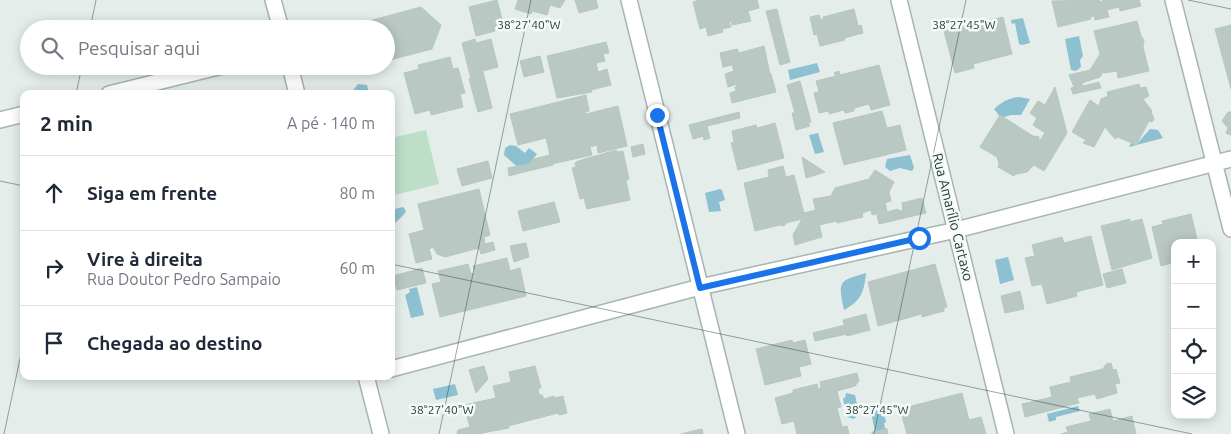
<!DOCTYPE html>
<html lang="pt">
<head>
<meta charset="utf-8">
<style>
  :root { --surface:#fff; --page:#f6f6f7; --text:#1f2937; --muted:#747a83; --line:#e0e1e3 }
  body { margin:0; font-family:Ubuntu,sans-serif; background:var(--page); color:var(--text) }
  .controls { position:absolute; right:15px; bottom:15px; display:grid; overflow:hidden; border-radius:10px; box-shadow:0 2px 12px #0003 }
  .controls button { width:45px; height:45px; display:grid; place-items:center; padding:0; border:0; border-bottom:1px solid var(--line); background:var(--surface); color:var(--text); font:25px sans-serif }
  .stop { position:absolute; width:15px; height:15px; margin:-11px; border:4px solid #1a73e8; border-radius:50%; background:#fff }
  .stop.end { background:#1a73e8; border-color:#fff; box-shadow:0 1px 5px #0008 }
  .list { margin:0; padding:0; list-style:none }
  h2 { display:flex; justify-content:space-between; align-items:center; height:65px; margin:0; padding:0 20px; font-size:21px }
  h2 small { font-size:16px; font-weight:400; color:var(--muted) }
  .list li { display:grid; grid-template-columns:32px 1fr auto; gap:15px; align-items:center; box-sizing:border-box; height:75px; padding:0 20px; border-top:1px solid var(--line) }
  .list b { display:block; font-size:19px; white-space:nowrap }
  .list p { margin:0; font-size:16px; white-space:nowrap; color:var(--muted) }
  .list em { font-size:16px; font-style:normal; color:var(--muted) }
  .icon { flex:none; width:28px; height:28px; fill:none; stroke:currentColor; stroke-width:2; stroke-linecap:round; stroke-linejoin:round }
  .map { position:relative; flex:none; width:1231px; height:434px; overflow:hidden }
  .search { position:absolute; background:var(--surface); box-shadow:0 2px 12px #0003; left:20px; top:20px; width:375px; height:55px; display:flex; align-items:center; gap:12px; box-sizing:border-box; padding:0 18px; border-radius:28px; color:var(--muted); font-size:19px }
  .panel { position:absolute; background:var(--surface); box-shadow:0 2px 12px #0003; left:20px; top:90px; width:375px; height:290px; border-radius:10px }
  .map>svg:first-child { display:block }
  .green { fill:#bddec9 }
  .water { fill:#8dc0d1 }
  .building { fill:#b9c8c3; stroke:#b6c7c2 }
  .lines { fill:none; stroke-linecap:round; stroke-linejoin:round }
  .street-casing { stroke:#a6b5b2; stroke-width:18 }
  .street { stroke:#fff; stroke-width:15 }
  .route { stroke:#1a73e8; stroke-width:6 }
  .ticks { fill:none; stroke:#233f3a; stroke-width:1; stroke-opacity:0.45 }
  .labels { text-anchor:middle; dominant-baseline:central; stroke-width:5; stroke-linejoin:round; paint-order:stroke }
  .street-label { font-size:14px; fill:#233f3a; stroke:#f5faf8 }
  .ticks-label { font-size:12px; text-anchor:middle; fill:#233f3a; stroke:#f5faf8; stroke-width:5; stroke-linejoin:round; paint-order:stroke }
</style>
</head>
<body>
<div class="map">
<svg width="1231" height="434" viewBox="0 0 1231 434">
  <rect width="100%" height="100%" fill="#e4edea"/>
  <polygon class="green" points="426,130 439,184 391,196 391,138"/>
  <g class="water">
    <polygon points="1023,18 1030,43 1022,45 1019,44 1015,23 1012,24 1011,20"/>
    <polygon points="1079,36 1083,56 1080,60 1081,67 1076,71 1071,70 1065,39"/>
    <polygon points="817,63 820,72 790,80 788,70"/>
    <polygon points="358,84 367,85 369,94 355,94 354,89"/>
    <path d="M1019,97L1030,99L1021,115H1011L1001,118L994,109C1002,102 1009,98 1019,97Z"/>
    <polygon points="1150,129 1158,130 1163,138 1129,147 1131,143 1136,145"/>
    <polygon points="818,133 824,152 815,154 809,135"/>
    <polygon points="510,145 516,146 525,153 529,148 537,154 523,172 504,155 505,148"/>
    <polygon points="910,155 914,168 912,171 900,168 890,171 885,167 887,159"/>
    <polygon points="720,189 722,190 725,200 719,202 721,211 709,212 705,193"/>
    <path d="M403,207L406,211C404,216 396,221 391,228V210Z"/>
    <polygon points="1008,257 1014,280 1000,284 995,260"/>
    <path d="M866,273C864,292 861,301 844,310C838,281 838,281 866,273Z"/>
    <polygon points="417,287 424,315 411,318 405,295 410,292 409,289"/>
    <polygon points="455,384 458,395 436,400 433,389"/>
    <polygon points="846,393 855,395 859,414 854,419 847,417 843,398 845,398"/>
    <polygon points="879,406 883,409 886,422 884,423 885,428 888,429 875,432 871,412 873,408"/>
    <polygon points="1078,406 1080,411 1056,417 1056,420 1049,422 1047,414"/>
  </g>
  <g class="building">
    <polygon points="497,0 502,19 498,20 498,25 494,27 495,31 476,36 469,7"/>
    <polygon points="518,0 565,0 560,8 550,5 547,15 532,11 531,14 515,9"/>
    <polygon points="575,0 596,0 598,8 579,13"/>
    <polygon points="699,0 757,0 759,8 748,11 751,21 732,25 731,21 729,22 731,27 722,29 723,32 708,36 706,27 700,29 693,2"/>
    <polygon points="1099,0 1100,2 1104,0 1139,0 1141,6 1120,11 1119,7 1107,10 1109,17 1095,20 1094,16 1090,17 1091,19 1058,27 1052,1"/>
    <polygon points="421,7 441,25 432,49 386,61 386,29 363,29 365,22"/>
    <polygon points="777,9 790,62 780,65 766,11"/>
    <polygon points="854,9 858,26 861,25 863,33 844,38 845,40 820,46 817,34 814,35 810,17 819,15 821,20 823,20 823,17"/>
    <polygon points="1003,17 1012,54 973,64 974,68 955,73 944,31"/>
    <polygon points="1137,21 1141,36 1144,40 1143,47 1149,71 1118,78 1117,71 1104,73 1103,72 1100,77 1082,83 1083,86 1099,82 1101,88 1073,94 1071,88 1074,87 1069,75 1090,70 1100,54 1094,31"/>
    <polygon points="1231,25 1231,89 1215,29"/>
    <polygon points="475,39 484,76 471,79 462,43"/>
    <polygon points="491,39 498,67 483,71 476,43"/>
    <polygon points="606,42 609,53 603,54 605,61 596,63 598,72 607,69 611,85 591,90 592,92 557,98 547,56"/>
    <polygon points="764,46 770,74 771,74 776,92 732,103 730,93 736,91 735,87 737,86 737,84 728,87 725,74 734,71 732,65 723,67 720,53 737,49 739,53"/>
    <polygon points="540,56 544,72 524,77 520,61"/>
    <polygon points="450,57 453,69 458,68 465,93 460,94 463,107 431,115 430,110 415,114 404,73 419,69 418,65"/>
    <polygon points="879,65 890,105 871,110 869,104 854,108 854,111 845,113 844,110 829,114 829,111 819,113 814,93 819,92 816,81 836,76 834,73 839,71 840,75"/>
    <polygon points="484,76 492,108 478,112 469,79"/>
    <polygon points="800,81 811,122 808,123 810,126 796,130 792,113 795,113 787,85"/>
    <polygon points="1139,84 1140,88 1146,87 1149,96 1143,99 1152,111 1151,112 1154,119 1152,122 1149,121 1136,145 1118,137 1115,139 1105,127 1094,147 1083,143 1086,140 1072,132 1090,100 1099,106 1101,99 1108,96 1107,92"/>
    <polygon points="1055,87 1067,133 1044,171 1034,165 1027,172 1016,174 1014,176 998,167 999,164 997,157 980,147 1000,115 1033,136 1039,137 1039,142 1045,133 1033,125 1037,118 1030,113 1038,101 1045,105"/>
    <polygon points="586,95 589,111 585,112 586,114 618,106 627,146 598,153 597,145 590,147 592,155 552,164 546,138 518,145 510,114"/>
    <polygon points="882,111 887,128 900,125 906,150 844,165 833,123"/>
    <polygon points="739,112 740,118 707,126 710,138 704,140 703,136 693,139 689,125"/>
    <polygon points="1228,112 1231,112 1231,135 1226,133 1228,128 1222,121"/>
    <polygon points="775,123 784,158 738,170 731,143 734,142 732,131 756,125 757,128"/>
    <polygon points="643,144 645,154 633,157 631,147"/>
    <polygon points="616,150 617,152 623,151 629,179 626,180 630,200 587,209 584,198 580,199 572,168 576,167 575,163 578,161"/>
    <polygon points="550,155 553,165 520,173 534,159"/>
    <polygon points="802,157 825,172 806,178"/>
    <polygon points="488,161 492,178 462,186 457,169"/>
    <polygon points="528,164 520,173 509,176 508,168"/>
    <polygon points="783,166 786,177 794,175 804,213 816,210 822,237 795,245 793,235 802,219 786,223 784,226 780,225 755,231 744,183 769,177 768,170"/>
    <polygon points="875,170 894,182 889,192 891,201 885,203 887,211 872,215 871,210 862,213 863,217 837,223 837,221 819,225 813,199 831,196 835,188 869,179"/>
    <polygon points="479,189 490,235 484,237 485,244 493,242 495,250 481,254 479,248 445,257 437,254 433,247 429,249 432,259 416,263 409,234 424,230 418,204"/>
    <polygon points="922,198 926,213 879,224 877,215 898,209 899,211 903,210 902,203"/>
    <polygon points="554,202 560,222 523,231 518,211"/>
    <polygon points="1191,214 1198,243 1175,243 1175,264 1172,265 1172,263 1161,266 1152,227 1163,224 1162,221"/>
    <polygon points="1130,219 1130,222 1142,219 1152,258 1112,270 1101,226"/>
    <polygon points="1091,236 1103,285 1076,292 1077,296 1047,304 1042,284 1032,286 1025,258 1035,256 1032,245 1062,237 1064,243"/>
    <polygon points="526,243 529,257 514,262 510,246"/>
    <polygon points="507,258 510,271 520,268 526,296 440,317 432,284 441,282 438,271 468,264 471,274 475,273 473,266"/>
    <polygon points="935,264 947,307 878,326 868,282"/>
    <polygon points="422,268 426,283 397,290 393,276"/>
    <polygon points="1122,269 1126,283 1107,288 1103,274"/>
    <polygon points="1020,291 1024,309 1005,313 1001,296"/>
    <polygon points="944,308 944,311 922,317 922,314"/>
    <polygon points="866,314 870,330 847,336 843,320"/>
    <polygon points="845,325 847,334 815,341 813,333"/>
    <polygon points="792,340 793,343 805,340 811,364 799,367 801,376 765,385 756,349"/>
    <polygon points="1111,363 1113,370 1116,369 1120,383 1115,384 1117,393 1097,399 1095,394 1077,398 1079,403 1025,417 1022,404 1052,397 1050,387 1071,382 1070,377 1103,369 1106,364"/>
    <polygon points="484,366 488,379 476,393 469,370"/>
    <polygon points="535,366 541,388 538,388 539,395 542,395 544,399 554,396 558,413 508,426 509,428 482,433 482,434 457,434 458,430 470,427 464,405 496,398 493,386 511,382 509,372"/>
    <polygon points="857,373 859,381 855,386 837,391 841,407 837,408 842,427 813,434 797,434 794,421 782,424 775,398 793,393 793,390 817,384 818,389 821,388 820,382"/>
    <polygon points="962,393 969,420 981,417 986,434 907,434 900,409"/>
    <polygon points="563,396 567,413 559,415 555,398"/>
    <polygon points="1110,409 1116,434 1061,434 1068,432 1066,427 1091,421 1089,414"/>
    <polygon points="1132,416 1136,434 1116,434 1113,421"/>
    <polygon points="847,426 849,434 813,434 842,427"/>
    <polygon points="702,429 703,434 681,434 693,431"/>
    <polygon points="887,429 888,434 872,434 872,432"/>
  </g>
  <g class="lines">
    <g class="street-casing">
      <g id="street">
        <polyline points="273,0 281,29"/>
        <polyline points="629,0 737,434"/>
        <polyline points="899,0 1006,434"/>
        <polyline points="1173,0 1231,229"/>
        <polyline points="290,66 297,94"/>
        <polyline points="109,94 222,66"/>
        <polyline points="0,120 24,114"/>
        <polyline points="391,369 700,287 956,230 1231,159"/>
        <polyline points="366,376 381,434"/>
      </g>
    </g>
    <use href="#street" class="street"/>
  </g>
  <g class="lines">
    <polyline class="route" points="657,115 700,288 919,238"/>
  </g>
  <path class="ticks" d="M1188,0L1231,9M90,29L96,0M76,94L82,66M0,181L24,186M391,264L1192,434M4,434L24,340M439,434L531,0M874,434L966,0"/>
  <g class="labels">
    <g class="street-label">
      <text transform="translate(953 217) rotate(76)">Rua Amarílio Cartaxo</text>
    </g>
  </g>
  <g class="ticks-label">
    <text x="529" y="29">38°27'40"W</text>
    <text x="964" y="29">38°27'45"W</text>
    <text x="442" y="414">38°27'40"W</text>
    <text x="877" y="414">38°27'45"W</text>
  </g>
</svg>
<div class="controls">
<button>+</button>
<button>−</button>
<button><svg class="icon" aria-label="locate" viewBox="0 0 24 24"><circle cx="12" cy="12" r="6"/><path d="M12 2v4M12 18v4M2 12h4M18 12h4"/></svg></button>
<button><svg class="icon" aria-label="layers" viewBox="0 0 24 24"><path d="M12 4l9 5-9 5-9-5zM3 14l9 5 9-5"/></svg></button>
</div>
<div class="stop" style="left:919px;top:238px"></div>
<div class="stop end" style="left:657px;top:115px"></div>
<div class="search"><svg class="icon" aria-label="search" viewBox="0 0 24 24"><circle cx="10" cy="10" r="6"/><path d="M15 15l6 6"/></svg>Pesquisar aqui</div>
<section class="panel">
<h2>2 min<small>A pé · 140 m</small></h2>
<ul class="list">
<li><svg class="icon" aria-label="ahead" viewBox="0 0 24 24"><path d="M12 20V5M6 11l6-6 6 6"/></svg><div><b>Siga em frente</b></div><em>80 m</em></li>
<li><svg class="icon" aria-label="right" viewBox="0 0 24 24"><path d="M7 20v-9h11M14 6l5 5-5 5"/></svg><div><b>Vire à direita</b><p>Rua Doutor Pedro Sampaio</p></div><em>60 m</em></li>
<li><svg class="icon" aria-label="arrive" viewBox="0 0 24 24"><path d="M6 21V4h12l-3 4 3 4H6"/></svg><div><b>Chegada ao destino</b></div></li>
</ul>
</section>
</div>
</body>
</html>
